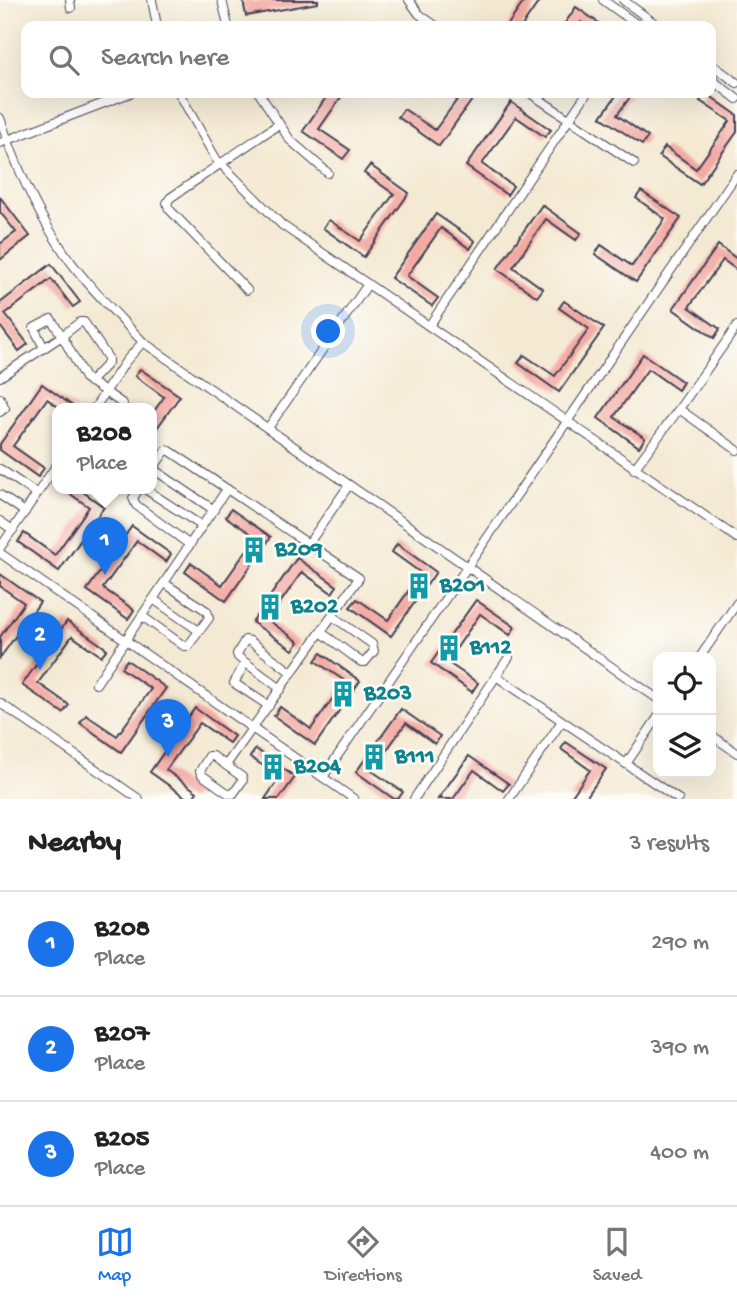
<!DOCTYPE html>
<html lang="en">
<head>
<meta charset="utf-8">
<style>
  :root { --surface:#fff; --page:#f6f6f6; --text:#222; --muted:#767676; --line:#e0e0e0; --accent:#1a73e8 }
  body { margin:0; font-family:"Gochi Hand",sans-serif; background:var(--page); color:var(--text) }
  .controls { position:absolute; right:21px; bottom:21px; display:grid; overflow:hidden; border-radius:14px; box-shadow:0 7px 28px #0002 }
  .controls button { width:63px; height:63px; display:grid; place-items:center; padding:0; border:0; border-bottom:2px solid var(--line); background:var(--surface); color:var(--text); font:35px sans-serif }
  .you { position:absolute; left:329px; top:332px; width:24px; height:24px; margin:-18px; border:5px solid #fff; border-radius:50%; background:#1a73e8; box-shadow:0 0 0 10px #1a73e833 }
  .badge { display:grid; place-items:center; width:46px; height:46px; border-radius:50%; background:var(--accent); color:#fff; font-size:23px; font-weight:700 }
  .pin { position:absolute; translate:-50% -58px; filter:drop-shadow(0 2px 4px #0008) }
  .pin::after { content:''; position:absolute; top:37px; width:24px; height:21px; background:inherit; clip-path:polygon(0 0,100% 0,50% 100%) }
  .popup { position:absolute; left:52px; top:403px; width:105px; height:91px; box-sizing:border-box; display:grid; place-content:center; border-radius:14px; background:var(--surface); filter:drop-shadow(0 2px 5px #0005); font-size:23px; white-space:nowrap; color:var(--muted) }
  .popup b { font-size:26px; color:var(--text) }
  .popup::after { content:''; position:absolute; left:50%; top:100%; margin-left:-14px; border:14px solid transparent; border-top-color:var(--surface) }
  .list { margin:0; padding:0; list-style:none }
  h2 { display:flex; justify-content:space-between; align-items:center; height:91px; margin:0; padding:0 28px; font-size:30px }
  h2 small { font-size:23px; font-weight:400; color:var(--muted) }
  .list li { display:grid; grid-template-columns:46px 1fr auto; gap:21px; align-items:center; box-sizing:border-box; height:105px; padding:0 28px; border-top:2px solid var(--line) }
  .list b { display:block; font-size:26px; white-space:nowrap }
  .list p { margin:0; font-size:23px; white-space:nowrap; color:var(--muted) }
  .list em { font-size:23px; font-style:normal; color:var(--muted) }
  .icon { flex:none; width:38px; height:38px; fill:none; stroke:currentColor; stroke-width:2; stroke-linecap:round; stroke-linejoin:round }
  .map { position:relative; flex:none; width:737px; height:799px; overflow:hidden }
  .search { position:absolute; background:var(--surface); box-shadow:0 7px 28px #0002; left:21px; right:21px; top:21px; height:77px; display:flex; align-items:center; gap:18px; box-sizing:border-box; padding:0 24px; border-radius:14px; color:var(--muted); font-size:26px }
  .sheet { height:406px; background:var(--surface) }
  nav { display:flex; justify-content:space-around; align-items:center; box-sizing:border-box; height:98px; border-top:2px solid var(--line); background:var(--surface); font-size:19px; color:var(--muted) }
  nav a { display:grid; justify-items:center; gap:4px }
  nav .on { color:var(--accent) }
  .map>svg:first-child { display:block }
  .building { fill:#f4a9a3 }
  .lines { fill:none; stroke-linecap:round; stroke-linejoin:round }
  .minor-casing { stroke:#424052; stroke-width:10 }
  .minor { stroke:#fff; stroke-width:8 }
  .labels { text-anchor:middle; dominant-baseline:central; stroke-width:5; stroke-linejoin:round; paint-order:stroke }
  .culture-label { font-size:23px; font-weight:bold; fill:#0d838f; stroke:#fdfcf7; text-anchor:start }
</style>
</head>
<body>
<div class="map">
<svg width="737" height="799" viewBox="0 0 737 799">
  <rect width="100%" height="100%" fill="#fdfcf7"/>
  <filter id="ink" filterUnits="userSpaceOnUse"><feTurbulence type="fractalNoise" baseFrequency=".0143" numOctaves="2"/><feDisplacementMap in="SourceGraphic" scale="14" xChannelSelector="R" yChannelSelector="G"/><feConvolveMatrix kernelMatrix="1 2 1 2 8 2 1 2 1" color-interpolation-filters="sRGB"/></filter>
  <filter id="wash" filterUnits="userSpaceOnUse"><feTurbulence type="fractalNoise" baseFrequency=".00686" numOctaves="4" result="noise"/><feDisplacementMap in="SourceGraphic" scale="28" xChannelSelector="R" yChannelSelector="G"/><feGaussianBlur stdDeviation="1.57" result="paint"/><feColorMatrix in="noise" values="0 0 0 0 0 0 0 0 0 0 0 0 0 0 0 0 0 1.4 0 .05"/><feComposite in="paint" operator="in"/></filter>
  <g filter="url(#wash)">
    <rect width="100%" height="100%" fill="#f4ead4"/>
    <g id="blocks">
      <g class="building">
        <polygon points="243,0 254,0 254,2 268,0 318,0 318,3 246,16"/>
        <polygon points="525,0 540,0 522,26 507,26"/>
        <polygon points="576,7 603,26 587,26 581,22 578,26 563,26"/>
        <polygon points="329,93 344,93 319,129 350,150 343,159 303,131"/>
        <polygon points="462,93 477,93 439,146 398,117 404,109 435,130"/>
        <polygon points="618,93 633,93 617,115 648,137 642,145 601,117"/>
        <polygon points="706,93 737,115 737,132 700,184 659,156 665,147 696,169 730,121 700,101"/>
        <polygon points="511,102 551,130 545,137 516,117 482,164 513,186 507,195 466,166"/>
        <polygon points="370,165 409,193 364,257 323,228 329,220 360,241 394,194 364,173"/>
        <polygon points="641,191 681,218 636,282 595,254 601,245 632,266 665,219 636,198"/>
        <polygon points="0,197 30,236 0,260 0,244 16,232 0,212"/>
        <polygon points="542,205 581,233 576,240 546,219 513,267 543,289 537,297 497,269"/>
        <polygon points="436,214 475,241 470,249 441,228 407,276 438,298 432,306 391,278"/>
        <polygon points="718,245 737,259 737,270 723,260 689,307 720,329 714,338 673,309"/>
        <polygon points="51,264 80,302 73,307 51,279 5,314 28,344 19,351 0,326 0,303"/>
        <polygon points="564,301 604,328 559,392 518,363 524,355 555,376 589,329 559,308"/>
        <polygon points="643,354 683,382 678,390 648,369 614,417 645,438 639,447 598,418"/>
        <polygon points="140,369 180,396 152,435 152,414 164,397 135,376"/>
        <polygon points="42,384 77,409 61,409 47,399 13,446 44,468 38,477 0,450 0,444"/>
        <polygon points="63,489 79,489 104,507 59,571 18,542 24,533 55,555 89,507"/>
        <polygon points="231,509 271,537 226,601 185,572 191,563 222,585 256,537 226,517"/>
        <polygon points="132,526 171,554 166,562 137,541 103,588 134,610 128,619 87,590"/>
        <polygon points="397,544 436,572 391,636 350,607 357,599 388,620 421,573 392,552"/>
        <polygon points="297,558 337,586 332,593 302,572 268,620 299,642 293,650 252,622"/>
        <polygon points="0,574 40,602 0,658 0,637 24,603 0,586"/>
        <polygon points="476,600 515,627 510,635 480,614 447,662 478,683 472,692 431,663"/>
        <polygon points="67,621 107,649 101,656 72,636 38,683 69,705 63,713 22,685"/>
        <polygon points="321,653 360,681 315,745 274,716 280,707 311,729 345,681 315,661"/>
        <polygon points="127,660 166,688 121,752 80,723 86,715 117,736 151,689 121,668"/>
        <polygon points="195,708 234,736 229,743 200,723 166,770 197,792 192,799 188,799 150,772"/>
        <polygon points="401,709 440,736 435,744 406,723 372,771 403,792 398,799 394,799 356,772"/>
        <polygon points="566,742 606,769 585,799 570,799 590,770 561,749"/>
        <polygon points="256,749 295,777 279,799 265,799 280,777 250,757"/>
        <polygon points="469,756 509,784 503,791 474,770 453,799 438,799"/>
      </g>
    </g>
  </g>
  <g filter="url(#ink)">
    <use href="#blocks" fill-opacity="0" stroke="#424052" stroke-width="2"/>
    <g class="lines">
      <g class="minor-casing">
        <g id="minor">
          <polyline points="70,0 71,8"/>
          <polyline points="152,0 157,26"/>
          <polyline points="222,0 228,26"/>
          <polyline points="409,0 419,14 436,26"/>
          <polyline points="603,0 639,26"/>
          <polyline points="623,0 658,26"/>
          <polyline points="711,64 737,83"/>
          <polyline points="711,79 737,99"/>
          <polyline points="179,93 216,159 282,225 737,538"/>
          <polyline points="259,93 290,140 328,173"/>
          <polyline points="530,93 634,163"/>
          <path d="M0,118C14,160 32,203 56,240C79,278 113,310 143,342L658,699"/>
          <polyline points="0,143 130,93"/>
          <polyline points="247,290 169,209 167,203 170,198 279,124"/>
          <polyline points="429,326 587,93"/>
          <polyline points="737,326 679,409 737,450"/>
          <polyline points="44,348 34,328 51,319 62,336 80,322 84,322 108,358 108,363 90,382"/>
          <polyline points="0,377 62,336 85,378 123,404"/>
          <polyline points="0,398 5,408 0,412"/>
          <polyline points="94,409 126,361 143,342"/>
          <polyline points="268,428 368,284"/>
          <polyline points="0,469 37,494"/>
          <polyline points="153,469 214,510"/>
          <polyline points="634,469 679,409"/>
          <polyline points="152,470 166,450 170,451 227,489"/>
          <polyline points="139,489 133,498 136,505 190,545"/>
          <polyline points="145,489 202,526"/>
          <polyline points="0,495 25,512"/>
          <polyline points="0,521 13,530"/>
          <polyline points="309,543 349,485"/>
          <polyline points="0,548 58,463"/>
          <polyline points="0,553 354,799"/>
          <polyline points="153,599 199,631"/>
          <polyline points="142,616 184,646 188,646 209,618 207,611 164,583"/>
          <polyline points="321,632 361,662 365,662 374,651 372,644 332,616"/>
          <polyline points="700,657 737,603"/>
          <polyline points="245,663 234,683 269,706"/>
          <polyline points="496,676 678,799"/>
          <polyline points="96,684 227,489 359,578 226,765"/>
          <polyline points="281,689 238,657 237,654 245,640 250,641 292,673"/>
          <polyline points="0,703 139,799"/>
          <polyline points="711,735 737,753"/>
          <polygon points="209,756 213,756 242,777 243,780 233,794 229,794 202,775 200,771"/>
          <polyline points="626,764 658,717"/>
          <polyline points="323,777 737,174"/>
          <polyline points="414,799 509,657"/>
          <polyline points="509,799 562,721"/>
        </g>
      </g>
      <use href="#minor" class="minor"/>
    </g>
  </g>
  <defs>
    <g id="building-bare" transform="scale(2.1)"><path d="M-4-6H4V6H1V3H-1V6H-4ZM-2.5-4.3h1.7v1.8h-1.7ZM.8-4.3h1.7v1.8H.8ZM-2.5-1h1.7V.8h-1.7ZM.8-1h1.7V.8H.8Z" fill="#0f9aa8" stroke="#fdfcf7" stroke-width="2.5" paint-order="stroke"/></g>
  </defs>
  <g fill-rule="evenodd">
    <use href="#building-bare" x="254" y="550"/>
    <use href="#building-bare" x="419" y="586"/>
    <use href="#building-bare" x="270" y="607"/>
    <use href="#building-bare" x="449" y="648"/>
    <use href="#building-bare" x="343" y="694"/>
    <use href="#building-bare" x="374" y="757"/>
    <use href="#building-bare" x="273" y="767"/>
  </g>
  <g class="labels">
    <g class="culture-label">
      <text x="275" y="550">B209</text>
      <text x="440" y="586">B201</text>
      <text x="291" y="607">B202</text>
      <text x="470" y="648">B112</text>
      <text x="364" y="694">B203</text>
      <text x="395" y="757">B111</text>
      <text x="294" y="767">B204</text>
    </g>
  </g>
</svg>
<div class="controls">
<button><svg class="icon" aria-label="locate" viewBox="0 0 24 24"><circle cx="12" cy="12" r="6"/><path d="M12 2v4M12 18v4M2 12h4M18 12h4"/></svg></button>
<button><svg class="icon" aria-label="layers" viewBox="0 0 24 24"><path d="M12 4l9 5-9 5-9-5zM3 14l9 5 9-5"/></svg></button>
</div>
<div class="you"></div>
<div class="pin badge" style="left:105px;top:575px">1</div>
<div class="popup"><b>B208</b>Place</div>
<div class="pin badge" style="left:40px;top:670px">2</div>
<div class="pin badge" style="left:168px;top:757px">3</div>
<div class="search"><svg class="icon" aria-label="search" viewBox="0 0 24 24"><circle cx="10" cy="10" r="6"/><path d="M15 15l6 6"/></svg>Search here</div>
</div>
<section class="sheet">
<h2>Nearby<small>3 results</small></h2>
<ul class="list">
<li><span class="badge">1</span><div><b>B208</b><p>Place</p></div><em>290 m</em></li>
<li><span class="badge">2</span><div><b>B207</b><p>Place</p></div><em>390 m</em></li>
<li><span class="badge">3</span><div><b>B205</b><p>Place</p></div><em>400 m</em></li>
</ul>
</section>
<nav>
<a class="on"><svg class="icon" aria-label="map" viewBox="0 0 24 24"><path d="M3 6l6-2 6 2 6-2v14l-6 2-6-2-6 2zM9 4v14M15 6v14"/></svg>Map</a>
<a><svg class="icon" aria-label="directions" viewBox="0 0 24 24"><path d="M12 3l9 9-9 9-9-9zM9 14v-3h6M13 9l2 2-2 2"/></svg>Directions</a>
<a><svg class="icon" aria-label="saved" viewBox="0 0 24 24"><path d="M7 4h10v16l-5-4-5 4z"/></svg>Saved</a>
</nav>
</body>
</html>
